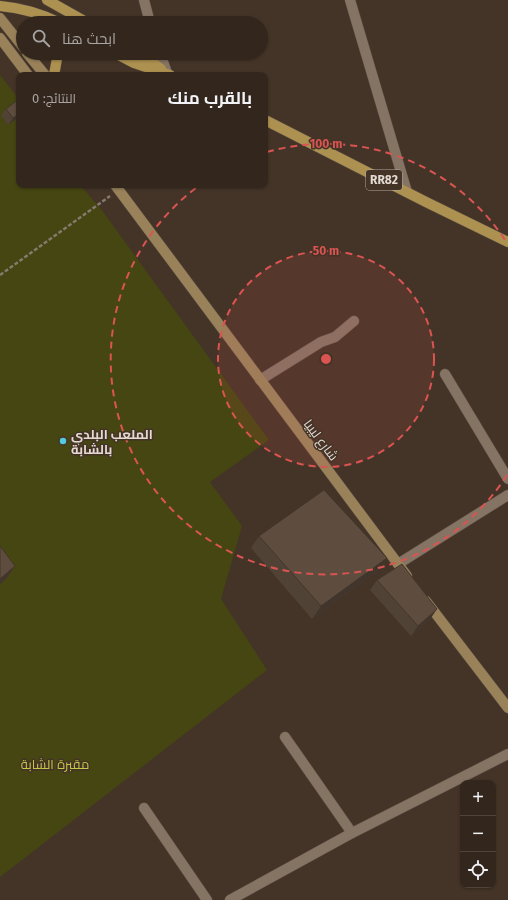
<!DOCTYPE html>
<html lang="ar">
<head>
<meta charset="utf-8">
<style>
  :root { --surface:#33271d; --page:#3e332a; --text:#f1f3f6; --muted:#a9a5a4; --line:#4e443b }
  body { margin:0; font-family:"Fira Sans",Cairo,sans-serif; background:var(--page); color:var(--text); direction:rtl }
  .controls { position:absolute; right:12px; bottom:12px; display:grid; overflow:hidden; border-radius:8px; box-shadow:0 1px 3px #0004 }
  .controls button { width:36px; height:36px; display:grid; place-items:center; padding:0; border:0; border-bottom:1px solid var(--line); background:var(--surface); color:var(--text); font:20px sans-serif }
  .list { margin:0; padding:0; list-style:none }
  h2 { display:flex; justify-content:space-between; align-items:center; height:52px; margin:0; padding:0 16px; font-size:17px }
  h2 small { font-size:13px; font-weight:400; color:var(--muted) }
  .icon { flex:none; width:22px; height:22px; fill:none; stroke:currentColor; stroke-width:2; stroke-linecap:round; stroke-linejoin:round }
  .map { position:relative; flex:none; width:508px; height:900px; overflow:hidden; direction:ltr }
  .search { position:absolute; background:var(--surface); box-shadow:0 1px 3px #0004; left:16px; top:16px; width:252px; height:44px; display:flex; align-items:center; gap:10px; box-sizing:border-box; padding:0 14px; border-radius:22px; color:var(--muted); font-size:15px }
  .panel { position:absolute; background:var(--surface); box-shadow:0 1px 3px #0004; left:16px; top:72px; width:252px; height:116px; border-radius:8px; direction:rtl }
  .map>svg:first-child { display:block }
  .green { fill:#454612 }
  .lines { fill:none; stroke-linecap:round; stroke-linejoin:round }
  .minor-casing { stroke:#5e5046; stroke-width:11 }
  .secondary-casing { stroke:#5e5046; stroke-width:11 }
  .primary-casing { stroke:#5e5046; stroke-width:11 }
  .path { stroke:#86796e; stroke-width:2.5; stroke-dasharray:4 2; stroke-linecap:butt }
  .minor { stroke:#857364; stroke-width:10 }
  .secondary { stroke:#99825a; stroke-width:10 }
  .primary { stroke:#ad9150; stroke-width:10 }
  .wall { fill:#514236 }
  .shaded-wall { fill:#42362c }
  .building { fill:#5e4d3f; stroke:#42362c }
  .ring { fill:none; stroke:#da5452; stroke-width:2; stroke-dasharray:7 5 }
  .poi-dot { fill:#54cadd; stroke:#443427; stroke-width:1.5 }
  .labels { text-anchor:middle; dominant-baseline:central; stroke-width:3; stroke-linejoin:round; paint-order:stroke }
  .shield { fill:#443427; stroke:#b4a89f; stroke-width:1 }
  .shield-label { font-size:12px; font-weight:bold; fill:#e4dad2 }
  .poi-label { font-size:13px; font-weight:bold; fill:#e4dad2; stroke:#443427; text-anchor:start }
  .street-label { font-size:13px; fill:#e4dad2; stroke:#443427 }
  .park-label { font-size:13px; fill:#c5c844; stroke:#443427 }
  .centre { fill:#da5452; stroke:#443427; stroke-width:2 }
  .ring-label { font-size:12px; text-anchor:middle; font-weight:bold; fill:#da5452; stroke:#443427; stroke-width:3; stroke-linejoin:round; paint-order:stroke }
</style>
</head>
<body>
<div class="map">
<svg width="508" height="900" viewBox="0 0 508 900">
  <rect width="100%" height="100%" fill="#443427"/>
  <polygon class="green" points="0,75 19,99 19,185 80,185 101,209 269,440 210,482 242,526 221,599 267,670 0,877"/>
  <g class="lines">
    <g class="minor-casing">
      <g id="minor">
        <polyline points="144,0 150,23"/>
        <polyline points="350,0 407,192"/>
        <polyline points="160,53 167,73"/>
        <polyline points="445,374 508,479"/>
        <polyline points="260,380 321,342 335,337 354,321"/>
        <polyline points="398,564 508,495"/>
        <polyline points="285,737 352,833"/>
        <polyline points="144,808 207,900"/>
        <polyline points="230,900 352,833 508,754"/>
      </g>
    </g>
    <g class="secondary-casing">
      <g id="secondary">
        <polyline points="0,18 23,47"/>
        <polyline points="0,38 28,75"/>
        <polyline points="27,53 45,75"/>
        <polyline points="115,185 407,576"/>
        <polyline points="426,601 508,708"/>
      </g>
    </g>
    <g class="primary-casing">
      <g id="primary">
        <polyline points="47,0 88,23"/>
        <path d="M0,6C22,8 40,13 60,23"/>
        <polyline points="115,53 134,63 170,75"/>
        <polyline points="140,53 161,69"/>
        <polyline points="54,75 58,53"/>
        <polyline points="265,120 426,202 508,242"/>
      </g>
    </g>
    <polyline class="path" points="0,275 110,196"/>
    <use href="#minor" class="minor"/>
    <use href="#secondary" class="secondary"/>
    <use href="#primary" class="primary"/>
  </g>
  <g class="wall">
    <polygon points="6,109 19,117 8,125 1,115"/>
    <polygon points="259,536 378,571 312,619 251,548"/>
    <polygon points="377,580 431,618 411,636 370,590"/>
  </g>
  <g class="shaded-wall">
    <polygon points="19,114 19,117 8,125 13,118"/>
    <polygon points="387,558 378,571 312,619 321,606"/>
    <polygon points="15,566 6,579 0,584 0,579"/>
    <polygon points="437,609 431,618 411,636 418,626"/>
  </g>
  <g class="building">
    <polygon points="19,99 19,114 13,118 6,109"/>
    <polygon points="324,490 387,558 321,606 259,536"/>
    <polygon points="0,546 15,566 0,579"/>
    <polygon points="402,564 437,609 418,626 377,580"/>
  </g>
  <circle cx="326" cy="359" r="108" fill="#da5452" fill-opacity=".12"/>
  <g class="ring">
    <circle cx="326" cy="359" r="108"/>
    <path d="M507 475A215 215 0 1 1 200 185M267 152A215 215 0 0 1 507 243"/>
  </g>
  <circle class="poi-dot" cx="63" cy="441" r="4"/>
  <g class="labels">
    <rect class="shield" x="366" y="170" width="36" height="20" rx="3"/>
    <g class="shield-label">
      <text x="384" y="180">RR82</text>
    </g>
    <g class="poi-label">
      <text x="71" y="434">الملعب البلدي<tspan x="71" dy="15">بالشابة</tspan></text>
    </g>
    <g class="street-label">
      <text transform="translate(321 440) rotate(53)">شارع ليبيا</text>
    </g>
    <g class="park-label">
      <text x="55" y="764">مقبرة الشابة</text>
    </g>
  </g>
  <circle cx="326" cy="359" r="6" class="centre"/>
  <g class="ring-label">
    <text x="326" y="148">100 m</text>
    <text x="326" y="255">50 m</text>
  </g>
</svg>
<div class="controls">
<button>+</button>
<button>−</button>
<button><svg class="icon" aria-label="locate" viewBox="0 0 24 24"><circle cx="12" cy="12" r="6"/><path d="M12 2v4M12 18v4M2 12h4M18 12h4"/></svg></button>
</div>
<div class="search"><svg class="icon" aria-label="search" viewBox="0 0 24 24"><circle cx="10" cy="10" r="6"/><path d="M15 15l6 6"/></svg>ابحث هنا</div>
<section class="panel">
<h2>بالقرب منك<small>النتائج: 0</small></h2>
<ul class="list">
</ul>
</section>
</div>
</body>
</html>
